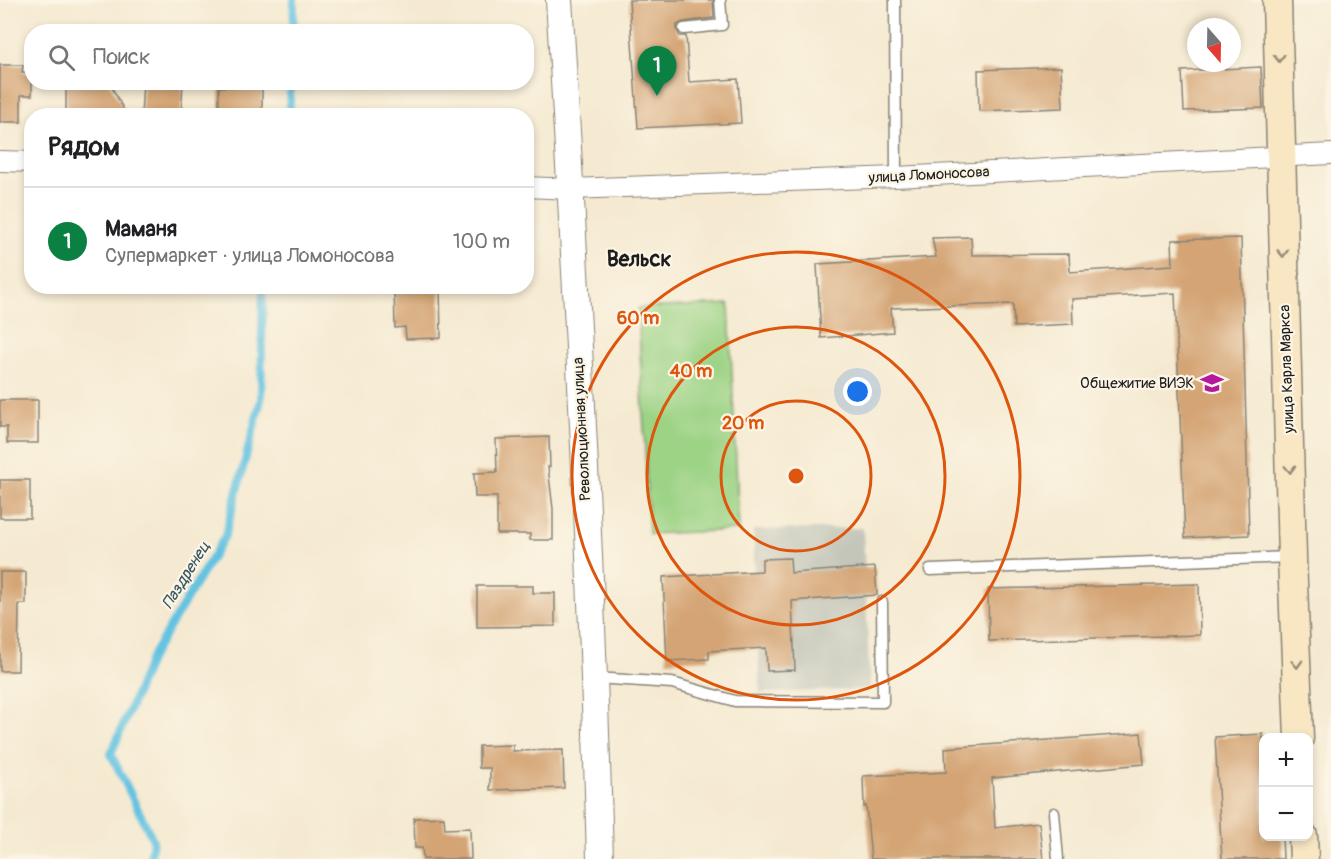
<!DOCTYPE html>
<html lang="ru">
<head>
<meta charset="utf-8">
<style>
  :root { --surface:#fff; --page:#f2f2f2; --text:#202124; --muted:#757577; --line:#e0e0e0; --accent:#0b8043 }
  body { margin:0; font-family:Pangolin,sans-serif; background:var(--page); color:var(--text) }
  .controls { position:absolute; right:18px; bottom:18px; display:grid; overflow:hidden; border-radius:12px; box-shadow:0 3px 9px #0003 }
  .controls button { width:54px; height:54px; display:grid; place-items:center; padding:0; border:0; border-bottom:2px solid var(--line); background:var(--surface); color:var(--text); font:30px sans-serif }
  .compass { position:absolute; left:1187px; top:18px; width:54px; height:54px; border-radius:50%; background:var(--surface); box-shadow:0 3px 9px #0003; rotate:160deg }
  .you { position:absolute; left:858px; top:392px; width:21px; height:21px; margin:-15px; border:4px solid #fff; border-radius:50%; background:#1a73e8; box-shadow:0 0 0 9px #1a73e833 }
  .badge { display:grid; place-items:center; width:39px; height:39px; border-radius:50%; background:var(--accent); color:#fff; font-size:20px; font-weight:700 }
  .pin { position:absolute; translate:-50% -50px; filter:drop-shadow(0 2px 3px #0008) }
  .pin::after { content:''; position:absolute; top:32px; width:21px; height:18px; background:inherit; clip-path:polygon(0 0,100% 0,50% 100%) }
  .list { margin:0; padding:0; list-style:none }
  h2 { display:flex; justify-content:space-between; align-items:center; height:78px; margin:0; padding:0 24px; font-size:26px }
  h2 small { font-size:20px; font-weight:400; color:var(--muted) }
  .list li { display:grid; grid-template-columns:39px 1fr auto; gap:18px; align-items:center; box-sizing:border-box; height:108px; padding:0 24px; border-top:2px solid var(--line) }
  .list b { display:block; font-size:22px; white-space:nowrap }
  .list p { margin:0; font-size:20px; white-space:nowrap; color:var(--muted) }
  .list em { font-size:20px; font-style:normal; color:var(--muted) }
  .icon { flex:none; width:33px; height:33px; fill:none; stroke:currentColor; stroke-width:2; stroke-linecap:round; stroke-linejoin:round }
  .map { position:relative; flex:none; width:1331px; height:859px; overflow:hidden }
  .search { position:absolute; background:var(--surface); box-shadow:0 3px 9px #0003; left:24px; top:24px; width:510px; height:66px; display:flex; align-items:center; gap:15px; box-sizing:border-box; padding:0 21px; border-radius:24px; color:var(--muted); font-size:22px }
  .panel { position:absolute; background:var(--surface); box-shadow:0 3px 9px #0003; left:24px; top:108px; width:510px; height:186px; border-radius:24px }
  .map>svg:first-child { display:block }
  .industrial { fill:#c3c6b9 }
  .green { fill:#9cd385; stroke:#5c7850; stroke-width:1.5 }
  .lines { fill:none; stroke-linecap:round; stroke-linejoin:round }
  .stream { stroke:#63c3e1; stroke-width:8 }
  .building { fill:#d4a474 }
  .service-casing { stroke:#888376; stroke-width:13 }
  .minor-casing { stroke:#888376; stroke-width:22 }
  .tertiary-casing { stroke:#888376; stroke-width:28 }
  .secondary-casing { stroke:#888376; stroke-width:31 }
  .service { stroke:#fff; stroke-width:10 }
  .minor { stroke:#fff; stroke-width:20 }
  .tertiary { stroke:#fff; stroke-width:26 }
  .secondary { stroke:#f9e7c3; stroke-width:28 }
  .oneway { stroke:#968c78 }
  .ring { fill:none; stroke:#de560d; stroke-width:3 }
  .labels { text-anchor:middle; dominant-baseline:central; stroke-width:4.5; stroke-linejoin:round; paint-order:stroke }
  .street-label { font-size:15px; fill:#1c1c1c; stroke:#fcf5e5 }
  .poi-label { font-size:15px; fill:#1c1c1c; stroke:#fcf5e5; text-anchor:end }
  .water-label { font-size:16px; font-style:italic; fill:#355661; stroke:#fcf5e5 }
  .district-label { font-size:21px; font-weight:bold; fill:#1c1c1c; stroke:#fcf5e5 }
  .centre { fill:#de560d; stroke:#fcf5e5; stroke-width:3 }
  .ring-label { font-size:18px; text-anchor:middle; font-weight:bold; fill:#de560d; stroke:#fcf5e5; stroke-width:4.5; stroke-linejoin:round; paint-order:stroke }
</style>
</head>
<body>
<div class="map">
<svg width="1331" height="859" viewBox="0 0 1331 859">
  <rect width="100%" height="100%" fill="#fcf5e5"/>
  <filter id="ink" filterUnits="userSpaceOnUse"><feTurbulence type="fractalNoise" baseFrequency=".0167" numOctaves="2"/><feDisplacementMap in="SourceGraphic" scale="12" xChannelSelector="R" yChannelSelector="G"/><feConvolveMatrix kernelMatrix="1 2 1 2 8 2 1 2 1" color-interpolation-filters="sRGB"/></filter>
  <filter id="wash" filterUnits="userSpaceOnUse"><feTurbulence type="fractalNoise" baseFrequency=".008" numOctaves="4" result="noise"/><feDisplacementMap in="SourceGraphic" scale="24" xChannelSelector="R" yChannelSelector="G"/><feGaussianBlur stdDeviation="1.35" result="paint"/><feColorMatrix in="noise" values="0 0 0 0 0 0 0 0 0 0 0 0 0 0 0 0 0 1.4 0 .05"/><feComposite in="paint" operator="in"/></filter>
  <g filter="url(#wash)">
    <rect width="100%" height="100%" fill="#f5ead1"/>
    <polygon class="industrial" points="863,528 870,689 760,693 753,530"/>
    <polygon class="green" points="729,304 739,530 649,534 638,308"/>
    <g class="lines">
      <g class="stream">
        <polyline points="293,32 294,0"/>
        <polyline points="289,116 291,82"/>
        <polyline points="150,859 153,840 111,754 151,658 225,536 261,400 263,286"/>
      </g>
    </g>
    <g id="blocks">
      <g class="building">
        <polygon points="629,0 713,0 714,18 683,22 677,25 677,30 680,36 686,36 689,82 738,79 741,123 638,128"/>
        <polygon points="0,65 23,65 22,72 32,72 32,95 21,95 21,122 0,122"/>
        <polygon points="1061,67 1063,108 979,111 978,70"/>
        <polygon points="1261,67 1263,108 1184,111 1182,71"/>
        <polygon points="66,82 109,82 127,116 66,116"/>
        <polygon points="143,82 183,82 181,116 141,116"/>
        <polygon points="262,86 262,116 219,116 219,87"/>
        <polygon points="971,237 972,255 1069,254 1070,272 1173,265 1172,240 1241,238 1249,535 1185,538 1175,293 1072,299 1073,324 1014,327 1013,304 891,308 893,332 821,338 817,264 936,257 932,238"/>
        <polygon points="394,286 440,286 441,338 406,339 405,327 395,328"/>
        <polygon points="0,400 38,400 38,443 7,443 7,427 0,427"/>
        <polygon points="549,437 550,467 548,467 553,509 553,540 530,540 530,534 497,534 497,497 475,497 474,473 497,472 496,439"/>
        <rect x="0" y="480" width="30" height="38"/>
        <polygon points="790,558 791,573 875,567 877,595 792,601 795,670 767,671 766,648 709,651 709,659 667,661 663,577 762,571 762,559"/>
        <polygon points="0,572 26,572 26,604 19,604 18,671 0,671"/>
        <polygon points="1199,584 1200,635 989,641 988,589"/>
        <polygon points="477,586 533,586 533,593 555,593 555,626 477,627"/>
        <polygon points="1141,733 1144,764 992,778 995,828 1039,823 1043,859 871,859 866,806 864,807 863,776 946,772 945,748"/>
        <polygon points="1263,734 1263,837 1282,837 1283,859 1222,859 1215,737"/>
        <polygon points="513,745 513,751 563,750 564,788 490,790 490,768 479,768 479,746"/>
        <polygon points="444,817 445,829 470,828 471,859 423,859 422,848 415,848 414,818"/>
      </g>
    </g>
  </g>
  <g filter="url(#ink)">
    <use href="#blocks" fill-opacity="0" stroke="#888376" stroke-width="1.5"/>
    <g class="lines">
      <g class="service-casing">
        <g id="service">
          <polyline points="895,0 896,177"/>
          <polyline points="684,29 722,25 720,0"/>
          <polyline points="930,570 1290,557"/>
          <polyline points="595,678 672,683 735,701 883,702 882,602"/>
          <polyline points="1054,813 1058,859"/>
        </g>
      </g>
      <g class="minor-casing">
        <g id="minor">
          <polyline points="0,161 32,162"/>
          <polyline points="526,187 571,189 896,177 1331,154"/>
        </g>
      </g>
      <g class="tertiary-casing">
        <path id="tertiary" d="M559,0C577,286 592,572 600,859"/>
      </g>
      <g class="secondary-casing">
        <g id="secondary">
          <polyline points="1277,0 1292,557 1299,738"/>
          <polyline points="1303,836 1304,859"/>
        </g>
      </g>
      <use href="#service" class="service"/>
      <use href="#minor" class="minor"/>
      <use href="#tertiary" class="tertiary"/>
      <use href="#secondary" class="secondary"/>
    </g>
    <defs><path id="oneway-chevron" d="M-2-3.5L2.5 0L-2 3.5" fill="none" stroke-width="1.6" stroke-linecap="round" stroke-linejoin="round" transform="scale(1.5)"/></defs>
    <g class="oneway">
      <use href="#oneway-chevron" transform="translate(1279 58) rotate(89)"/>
      <use href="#oneway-chevron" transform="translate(1283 253) rotate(88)"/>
      <use href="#oneway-chevron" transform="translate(1290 469) rotate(88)"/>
      <use href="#oneway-chevron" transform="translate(1297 664) rotate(88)"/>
    </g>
  </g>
  <g class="ring">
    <circle cx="796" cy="476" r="75"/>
    <circle cx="796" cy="476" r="149"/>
    <circle cx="796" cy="476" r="224"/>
  </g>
  <defs>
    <g id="university-bare" transform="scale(1.8)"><path d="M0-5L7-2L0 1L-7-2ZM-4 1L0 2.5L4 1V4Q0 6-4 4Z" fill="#b5179e" stroke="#fcf5e5" stroke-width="2.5" paint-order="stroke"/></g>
  </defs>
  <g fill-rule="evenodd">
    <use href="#university-bare" x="1212" y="383"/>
  </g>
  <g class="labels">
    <g class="street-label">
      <text transform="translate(929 175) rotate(-3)">улица Ломоносова</text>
      <text transform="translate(1287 369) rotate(-92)">улица Карла Маркса</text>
      <text transform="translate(582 429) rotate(-93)">Революционная улица</text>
    </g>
    <g class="poi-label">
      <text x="1194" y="383">Общежитие ВИЭК</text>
    </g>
    <g class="water-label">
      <text transform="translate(186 575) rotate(-58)">Паздренец</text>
    </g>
    <g class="district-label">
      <text x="639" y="259">Вельск</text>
    </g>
  </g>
  <circle cx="796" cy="476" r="9" class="centre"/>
  <g class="ring-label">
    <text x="638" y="324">60 m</text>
    <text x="691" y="377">40 m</text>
    <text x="743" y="429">20 m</text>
  </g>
</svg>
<div class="controls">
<button>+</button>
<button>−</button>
</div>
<svg class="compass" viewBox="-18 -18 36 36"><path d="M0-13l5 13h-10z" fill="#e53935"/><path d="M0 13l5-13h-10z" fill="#757577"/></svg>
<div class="you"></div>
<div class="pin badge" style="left:657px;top:96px">1</div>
<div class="search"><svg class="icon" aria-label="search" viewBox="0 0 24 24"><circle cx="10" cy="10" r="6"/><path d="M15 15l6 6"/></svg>Поиск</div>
<section class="panel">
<h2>Рядом<small></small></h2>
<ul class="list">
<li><span class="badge">1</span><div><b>Маманя</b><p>Супермаркет · улица Ломоносова</p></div><em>100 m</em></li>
</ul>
</section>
</div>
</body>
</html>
